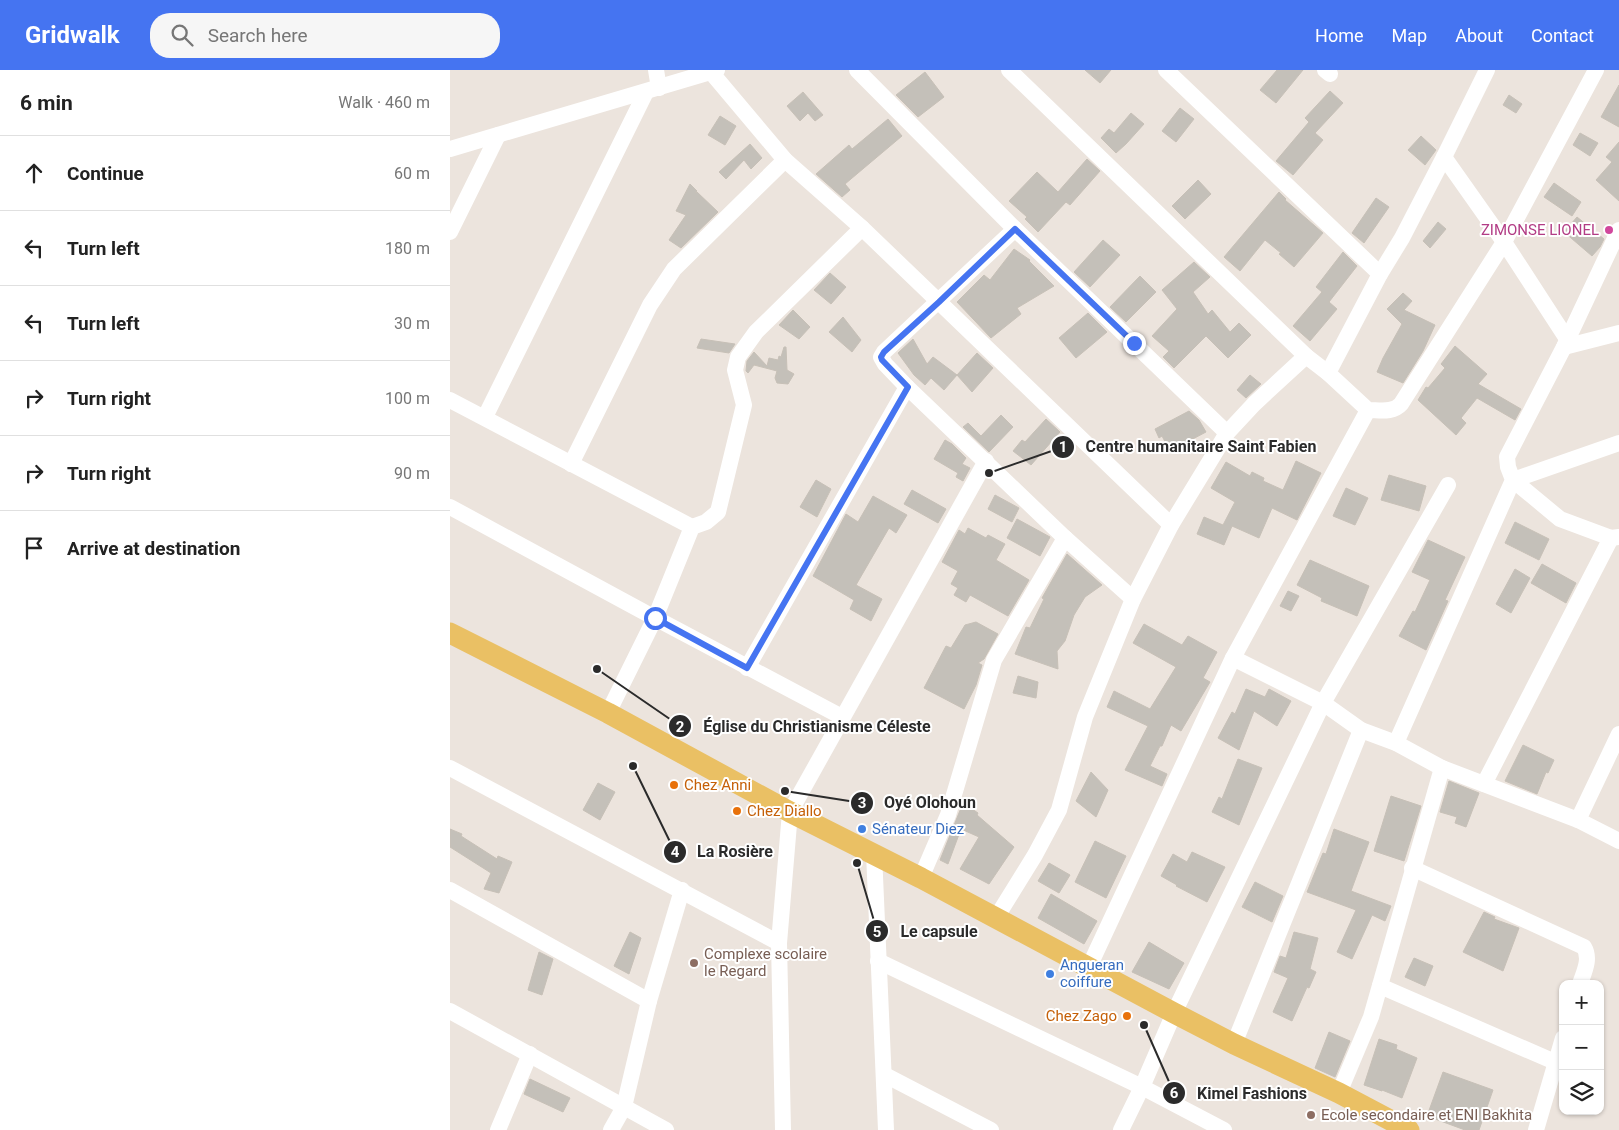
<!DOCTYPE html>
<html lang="en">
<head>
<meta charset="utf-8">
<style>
  :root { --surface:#fff; --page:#f6f6f6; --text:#222; --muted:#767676; --line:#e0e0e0; --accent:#4574f1 }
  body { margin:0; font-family:Roboto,sans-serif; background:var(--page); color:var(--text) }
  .controls { position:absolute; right:15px; bottom:15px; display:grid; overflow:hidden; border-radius:10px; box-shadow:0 1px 4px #0004 }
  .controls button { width:45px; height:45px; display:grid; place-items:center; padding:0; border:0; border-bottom:1px solid var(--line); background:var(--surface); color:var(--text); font:25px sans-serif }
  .stop { position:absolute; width:15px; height:15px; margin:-11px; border:4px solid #4574f1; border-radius:50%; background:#fff }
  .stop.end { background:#4574f1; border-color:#fff; box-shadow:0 1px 5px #0008 }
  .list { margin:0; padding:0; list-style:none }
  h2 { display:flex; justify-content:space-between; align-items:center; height:65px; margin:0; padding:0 20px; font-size:21px }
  h2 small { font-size:16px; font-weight:400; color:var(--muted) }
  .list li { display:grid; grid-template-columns:32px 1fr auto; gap:15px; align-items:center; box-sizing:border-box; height:75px; padding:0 20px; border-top:1px solid var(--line) }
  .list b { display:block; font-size:19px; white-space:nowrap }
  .list em { font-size:16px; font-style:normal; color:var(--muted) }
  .icon { flex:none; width:28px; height:28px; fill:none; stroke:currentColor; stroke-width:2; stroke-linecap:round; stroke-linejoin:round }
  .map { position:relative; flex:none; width:1169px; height:1060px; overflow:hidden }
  header { display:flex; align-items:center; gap:30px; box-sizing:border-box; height:70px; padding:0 25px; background:var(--accent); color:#fff }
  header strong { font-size:24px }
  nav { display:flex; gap:28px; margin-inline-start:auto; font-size:18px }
  .search { width:350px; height:45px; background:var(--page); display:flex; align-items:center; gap:12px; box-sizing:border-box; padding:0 18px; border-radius:20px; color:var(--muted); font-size:19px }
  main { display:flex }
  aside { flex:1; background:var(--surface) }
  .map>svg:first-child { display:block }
  .building { fill:#c4c0b9; stroke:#c7c0b7 }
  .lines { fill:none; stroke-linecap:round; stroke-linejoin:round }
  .minor { stroke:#fff; stroke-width:16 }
  .major { stroke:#eac064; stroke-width:21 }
  .route { stroke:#4574f1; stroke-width:6 }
  .hotel-dot { fill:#d1479c; stroke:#fff; stroke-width:2 }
  .food-dot { fill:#e8710a; stroke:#fff; stroke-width:2 }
  .shop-dot { fill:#3f7fe0; stroke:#fff; stroke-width:2 }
  .education-dot { fill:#8d6e63; stroke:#fff; stroke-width:2 }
  .labels { text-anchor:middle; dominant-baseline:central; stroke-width:4; stroke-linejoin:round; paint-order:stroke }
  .hotel-label { font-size:15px; fill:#b23c85; stroke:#fff; text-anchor:end }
  .food-label { font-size:15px; fill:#c56008; stroke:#fff; text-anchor:start }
  .shop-label { font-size:15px; fill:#366cbe; stroke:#fff; text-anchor:start }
  .education-label { font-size:15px; fill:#785e54; stroke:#fff; text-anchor:start }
  .leader { fill:none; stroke:#2b2b2b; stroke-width:2 }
  .callout-dot { fill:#2b2b2b; stroke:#fff; stroke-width:2 }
  .mark-label { font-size:15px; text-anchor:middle; font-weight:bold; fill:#fff }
  .callout-label { font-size:16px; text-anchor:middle; font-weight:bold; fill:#2b2b2b; stroke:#fff; stroke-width:4; stroke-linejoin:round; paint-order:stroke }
</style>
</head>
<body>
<header>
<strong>Gridwalk</strong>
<div class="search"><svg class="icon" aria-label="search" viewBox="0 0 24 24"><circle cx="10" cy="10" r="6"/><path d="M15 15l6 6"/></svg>Search here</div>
<nav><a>Home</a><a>Map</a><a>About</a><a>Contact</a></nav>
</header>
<main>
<aside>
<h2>6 min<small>Walk · 460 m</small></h2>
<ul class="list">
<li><svg class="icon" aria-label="ahead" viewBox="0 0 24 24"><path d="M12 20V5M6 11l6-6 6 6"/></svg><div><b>Continue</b></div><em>60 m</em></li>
<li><svg class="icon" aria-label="left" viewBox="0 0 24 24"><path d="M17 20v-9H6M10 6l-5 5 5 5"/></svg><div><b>Turn left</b></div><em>180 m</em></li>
<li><svg class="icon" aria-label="left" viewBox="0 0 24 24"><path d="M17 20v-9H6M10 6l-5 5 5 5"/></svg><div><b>Turn left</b></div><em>30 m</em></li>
<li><svg class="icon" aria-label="right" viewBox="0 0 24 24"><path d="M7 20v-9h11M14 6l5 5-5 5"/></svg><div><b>Turn right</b></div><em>100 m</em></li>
<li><svg class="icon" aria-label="right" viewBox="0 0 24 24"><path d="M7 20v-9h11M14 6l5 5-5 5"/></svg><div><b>Turn right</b></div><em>90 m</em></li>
<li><svg class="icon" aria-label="arrive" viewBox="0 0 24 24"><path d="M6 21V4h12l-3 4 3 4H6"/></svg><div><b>Arrive at destination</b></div></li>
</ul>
</aside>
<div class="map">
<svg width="1169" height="1060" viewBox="0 0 1169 1060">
  <rect width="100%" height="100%" fill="#ece4dd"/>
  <g class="building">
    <polygon points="635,0 661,0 650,13"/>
    <polygon points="827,0 853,0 826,33 810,20"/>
    <polygon points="475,2 494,27 468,47 446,25"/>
    <polygon points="1169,15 1169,57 1151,47"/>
    <polygon points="880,21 893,33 865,63 873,70 843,105 826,91 859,52 855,48"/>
    <polygon points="353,22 373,45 365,51 358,43 350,51 337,36"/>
    <polygon points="1059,25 1072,34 1066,43 1053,35"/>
    <polygon points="730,38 744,49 726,72 712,61"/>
    <polygon points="681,43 694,54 676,74 666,83 651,68 659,59 664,63"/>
    <polygon points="270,46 286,56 275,75 258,65"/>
    <polygon points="438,49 452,66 395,114 400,120 392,127 366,104 399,75 402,79"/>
    <polygon points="1130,63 1148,73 1140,86 1123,75"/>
    <polygon points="971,66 986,80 975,95 958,80"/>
    <polygon points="1169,72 1169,131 1146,110 1162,92 1156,87"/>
    <polygon points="300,74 312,88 301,99 294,90 276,109 269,102"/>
    <polygon points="637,89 650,101 620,135 616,132 588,162 575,149 577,147 559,131 587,102 608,122"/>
    <polygon points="748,110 761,124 735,149 722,136"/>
    <polygon points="1104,113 1131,132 1122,146 1094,127"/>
    <polygon points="240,114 247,121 245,123 247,122 268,142 231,178 219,170 236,145 226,141"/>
    <polygon points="829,122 836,129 835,130 873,163 844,197 829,184 831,183 815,170 790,201 774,187"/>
    <polygon points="926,128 939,137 914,173 902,163"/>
    <polygon points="1127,147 1154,169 1150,177 1142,186 1114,162"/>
    <polygon points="988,152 996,159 980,178 973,171"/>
    <polygon points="653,170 670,185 640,217 624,202"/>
    <polygon points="564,179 580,190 579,191 604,216 567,238 571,244 541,268 507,232 534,205 540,210"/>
    <polygon points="893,182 907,196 879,232 887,239 860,271 843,256 872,222 866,217"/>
    <polygon points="744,192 760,207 743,222 758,244 762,240 780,262 789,253 801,265 778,288 756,266 724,298 713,287 719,281 702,266 727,239 712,220"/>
    <polygon points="380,203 396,217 381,234 364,220"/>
    <polygon points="690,206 706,222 676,252 660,237"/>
    <polygon points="953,223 962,231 954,240 985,255 973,281 953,313 927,302 933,288 952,254 937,239"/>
    <polygon points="343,240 360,257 349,269 329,255"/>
    <polygon points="638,243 657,262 626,288 609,268"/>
    <polygon points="393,247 411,270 402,282 379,262"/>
    <polygon points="251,269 285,274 279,283 247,278"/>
    <polygon points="463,269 477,294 483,287 507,305 494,320 481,308 475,315 464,305 448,283"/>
    <polygon points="1005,276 1037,304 1028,314 1071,339 1065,350 1027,328 1011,348 1016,353 1006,365 968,330 976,317 978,318 995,298 991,294"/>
    <polygon points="334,277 336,277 337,300 344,304 338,314 327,313 325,308 327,301 304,295 298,303 296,301 297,291 304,282 317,296 319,288 328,290 329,286 331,287"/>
    <polygon points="527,283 543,298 522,322 507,305"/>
    <polygon points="800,305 811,314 796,328 787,320"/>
    <polygon points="739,341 749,350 756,362 720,381 712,366 709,368 705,359"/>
    <polygon points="551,345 563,357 539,382 513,357 518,353 531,366"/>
    <polygon points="596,349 610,362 581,395 563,381 572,370 575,372"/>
    <polygon points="495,370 502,374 516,388 512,394 520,398 513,411 506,407 508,403 484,389"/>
    <polygon points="846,391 871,403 847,450 822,438 809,468 782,456 774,475 747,464 754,447 773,455 785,432 761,418 776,392 800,406 802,402 814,408 813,411 833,420"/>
    <polygon points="939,405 976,416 969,441 931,430"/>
    <polygon points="366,410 381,419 367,447 350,437"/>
    <polygon points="896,418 918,428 905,455 883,446"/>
    <polygon points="462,420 496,439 488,453 454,434"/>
    <polygon points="545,425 569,438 562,452 538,439"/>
    <polygon points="423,426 457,445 446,463 439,458 406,515 432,529 421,551 400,539 404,530 363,506 396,444 408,452"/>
    <polygon points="567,449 600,467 590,486 557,468"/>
    <polygon points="1065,452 1099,469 1089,490 1055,473"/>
    <polygon points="518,458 536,468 538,465 555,474 546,490 579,510 558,546 520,525 516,532 504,525 508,518 501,514 508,501 492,492 509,460 515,464"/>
    <polygon points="978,470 1015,487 995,530 998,531 976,580 949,566 963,541 965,542 980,510 962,502"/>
    <polygon points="617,484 652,515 635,527 624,545 615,571 607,581 608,599 565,584 576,557 580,558 594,529 592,528"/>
    <polygon points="860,490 919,516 907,546 871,531 872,528 847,515"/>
    <polygon points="1092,494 1126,513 1116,533 1081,513"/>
    <polygon points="1065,499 1080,508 1061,543 1046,534"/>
    <polygon points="838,521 849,526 841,541 830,536"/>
    <polygon points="526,552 548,564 534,589 528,593 532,595 526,615 514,639 474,618 496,576 501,578 515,555"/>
    <polygon points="694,554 732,575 738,566 767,582 753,608 760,612 731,661 721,655 712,676 710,676 700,696 717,704 712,716 675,700 698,656 657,637 664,621 700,639 726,597 683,573"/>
    <polygon points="568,606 588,612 586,628 563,623"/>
    <polygon points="796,619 815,627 819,619 841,631 827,656 804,641 789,680 768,668 782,642 785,644"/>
    <polygon points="1073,675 1104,690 1098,703 1096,702 1087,724 1055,711"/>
    <polygon points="788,689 812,698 789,755 762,742 769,727 772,729"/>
    <polygon points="641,702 658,720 646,747 626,731"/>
    <polygon points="999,711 1029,723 1016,757 1005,753 1007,747 990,742"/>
    <polygon points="148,713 165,722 150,750 133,740"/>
    <polygon points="941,726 971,736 954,791 924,781"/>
    <polygon points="513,733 528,743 527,745 564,777 539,814 510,799 529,767 511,759 498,794 490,790"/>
    <polygon points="0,759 12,764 11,766 47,789 48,786 62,792 49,823 34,819 41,803 0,777"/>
    <polygon points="884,759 919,772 901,821 941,836 935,851 922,845 902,889 887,882 906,840 857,822 873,783 876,784"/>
    <polygon points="645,771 676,786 656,828 625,812"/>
    <polygon points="742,782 775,797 757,832 726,816 727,815 711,806 723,784 737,792"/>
    <polygon points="599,793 620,805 609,823 588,811"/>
    <polygon points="805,812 833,826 822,852 792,837"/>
    <polygon points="601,824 647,851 634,874 588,848"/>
    <polygon points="1034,842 1045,847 1044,849 1069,858 1053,901 1013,882"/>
    <polygon points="180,862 191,868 179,904 164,896"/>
    <polygon points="844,862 868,868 860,899 866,902 859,918 857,917 842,951 823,942 838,908 824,902 830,886 836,888"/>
    <polygon points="699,872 734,893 719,919 682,902"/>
    <polygon points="89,882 103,889 92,925 78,920"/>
    <polygon points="964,888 983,896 975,916 955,907"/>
    <polygon points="879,962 900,971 885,1007 865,998"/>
    <polygon points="929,969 947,975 946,979 967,988 952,1028 932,1020 932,1021 914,1015"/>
    <polygon points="993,1002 1043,1020 1029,1060 1015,1060 977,1046"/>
    <polygon points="80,1009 120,1028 113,1042 74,1024"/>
  </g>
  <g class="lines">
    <g class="minor">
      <polyline points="206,0 209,18"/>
      <polyline points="407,0 565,159 777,363"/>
      <path d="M559,0L856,286L878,303L918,340C930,340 943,343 951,334L1054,172L1146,0"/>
      <polyline points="716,0 930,204"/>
      <polyline points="875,0 880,4"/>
      <polyline points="261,2 335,90 412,158 721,455"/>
      <polyline points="0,79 267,0"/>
      <polyline points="994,87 1054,172 1117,269"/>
      <polyline points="565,159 434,282 431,287 435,294 457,317 615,468 683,529"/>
      <polyline points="0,162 48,65"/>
      <polyline points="1114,277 1169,263"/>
      <polyline points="878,303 930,204 952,168 994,87 1037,0"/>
      <polyline points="0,330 242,457"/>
      <polyline points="35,347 196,22"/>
      <polyline points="121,394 200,235 224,199 335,90"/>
      <polyline points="1063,410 1110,449 1161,468 1169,467"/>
      <polyline points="1063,410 1169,373"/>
      <polyline points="0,437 205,548 392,647"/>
      <polyline points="783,588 873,633 911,660 946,673 992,698 1128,750 1169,771"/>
      <polyline points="297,598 457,317"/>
      <polyline points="158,643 205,548 242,457 256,452 268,442 294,335 285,300 288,287 306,262 412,158"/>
      <polyline points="946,673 1063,410 1058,397 1057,387 1114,277 1169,160"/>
      <polyline points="0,698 329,873"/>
      <polyline points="1034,714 1161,468"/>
      <polyline points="1128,750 1169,664"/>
      <polyline points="424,783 436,1060"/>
      <path d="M962,798L1134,877C1141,889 1134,902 1130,914"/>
      <polyline points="471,808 498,745 544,590 615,468"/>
      <polyline points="0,820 199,931"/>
      <polyline points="546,848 585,785 609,740 635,647 683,529 721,455 777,363 804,334 856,286"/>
      <polyline points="428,891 692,1017 774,1060"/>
      <polyline points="639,897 783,588 918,340"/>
      <polyline points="930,916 1105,992"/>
      <polyline points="0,941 216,1060"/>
      <polyline points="784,974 911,660"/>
      <polyline points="435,1005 541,1060"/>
      <polyline points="889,1023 921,947 992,698"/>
      <polyline points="48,1060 80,984"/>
      <polyline points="161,1060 174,1037 199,931 232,820"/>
      <polyline points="333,1060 329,873 340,742 536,391"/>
      <polyline points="671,1060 692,1017 724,943 873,633 998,415"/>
      <polyline points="1086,1060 1113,968"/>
    </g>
    <polyline class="major" points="0,563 158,643 340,742 471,808 724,943 784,974 889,1023 959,1060"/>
  </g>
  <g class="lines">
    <polyline class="route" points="205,548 297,598 458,317 432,290 431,287 434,282 489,232 565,159 684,273"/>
  </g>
  <circle class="hotel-dot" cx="1159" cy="160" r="5"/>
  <g class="food-dot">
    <circle cx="224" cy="715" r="5"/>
    <circle cx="287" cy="741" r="5"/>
    <circle cx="677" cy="946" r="5"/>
  </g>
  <g class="shop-dot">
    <circle cx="412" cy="759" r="5"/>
    <circle cx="600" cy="904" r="5"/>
  </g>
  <g class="education-dot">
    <circle cx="244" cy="893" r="5"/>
    <circle cx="861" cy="1045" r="5"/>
  </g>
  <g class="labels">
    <g class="hotel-label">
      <text x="1149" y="160">ZIMONSE LIONEL</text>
    </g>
    <g class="food-label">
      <text x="234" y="715">Chez Anni</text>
      <text x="297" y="741">Chez Diallo</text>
      <text x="667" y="946" text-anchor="end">Chez Zago</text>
    </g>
    <g class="shop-label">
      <text x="422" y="759">Sénateur Diez</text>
      <text x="610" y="895">Angueran<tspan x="610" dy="17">coiffure</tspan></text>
    </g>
    <g class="education-label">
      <text x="254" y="884">Complexe scolaire<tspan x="254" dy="17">le Regard</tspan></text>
      <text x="871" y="1045">Ecole secondaire et ENI Bakhita</text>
    </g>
  </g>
  <path class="leader" d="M539 403L613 377M147 599L230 656M335 721L412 733M183 696L225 782M407 793L427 861M694 955L724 1023"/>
  <g class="callout-dot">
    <circle cx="539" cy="403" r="5"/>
    <circle cx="147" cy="599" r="5"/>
    <circle cx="335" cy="721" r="5"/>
    <circle cx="183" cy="696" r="5"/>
    <circle cx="407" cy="793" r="5"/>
    <circle cx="694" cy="955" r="5"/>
    <circle cx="613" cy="377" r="12"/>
    <circle cx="230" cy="656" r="12"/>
    <circle cx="412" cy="733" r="12"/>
    <circle cx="225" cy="782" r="12"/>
    <circle cx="427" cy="861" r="12"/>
    <circle cx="724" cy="1023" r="12"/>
  </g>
  <g class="mark-label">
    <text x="613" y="382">1</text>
    <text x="230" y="662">2</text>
    <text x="412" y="738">3</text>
    <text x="225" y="787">4</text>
    <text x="427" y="867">5</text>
    <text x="724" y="1028">6</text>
  </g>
  <g class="callout-label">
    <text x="751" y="382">Centre humanitaire Saint Fabien</text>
    <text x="367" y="662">Église du Christianisme Céleste</text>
    <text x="480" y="738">Oyé Olohoun</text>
    <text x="285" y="787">La Rosière</text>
    <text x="489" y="867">Le capsule</text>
    <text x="802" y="1029">Kimel Fashions</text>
  </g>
</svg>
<div class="controls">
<button>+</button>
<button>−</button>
<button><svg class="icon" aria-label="layers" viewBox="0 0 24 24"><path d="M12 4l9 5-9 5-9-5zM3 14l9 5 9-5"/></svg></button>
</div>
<div class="stop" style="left:205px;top:548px"></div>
<div class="stop end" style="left:684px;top:273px"></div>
</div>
</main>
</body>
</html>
